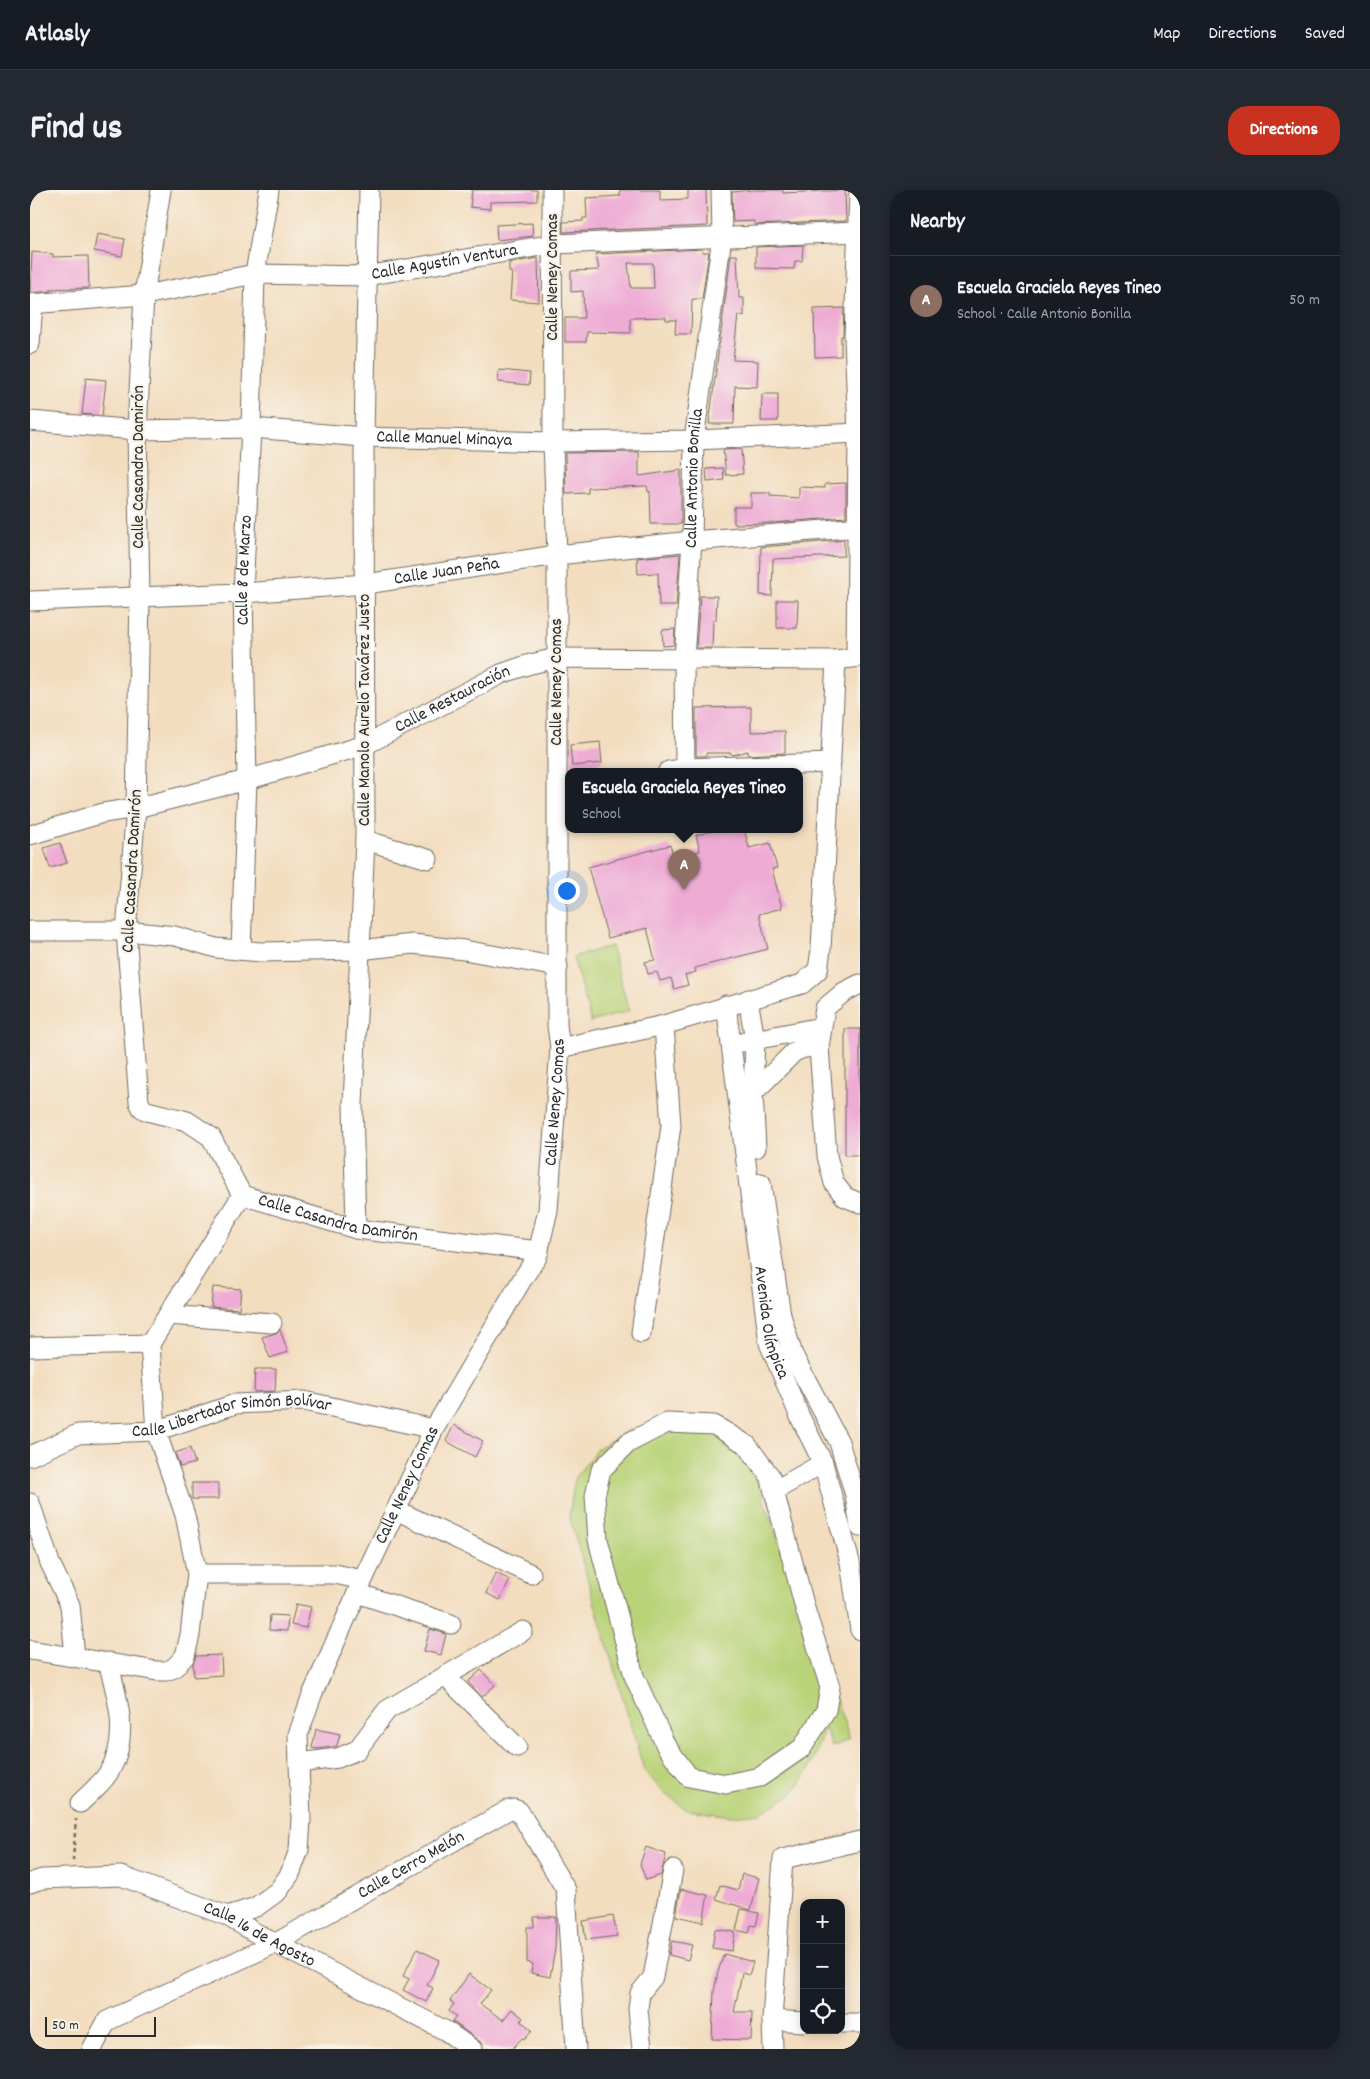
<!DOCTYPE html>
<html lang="en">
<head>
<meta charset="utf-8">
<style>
  :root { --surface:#171b24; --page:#242831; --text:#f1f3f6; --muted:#9ea1a6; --line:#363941; --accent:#c8321e }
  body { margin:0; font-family:Dekko,sans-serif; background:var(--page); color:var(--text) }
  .controls { position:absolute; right:15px; bottom:15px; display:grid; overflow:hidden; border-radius:10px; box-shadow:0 2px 12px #0003 }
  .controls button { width:45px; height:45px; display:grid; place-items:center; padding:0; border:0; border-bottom:1px solid var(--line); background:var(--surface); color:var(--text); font:25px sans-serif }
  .scale { position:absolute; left:15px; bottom:12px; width:111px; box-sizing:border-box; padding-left:5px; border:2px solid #2b2b2b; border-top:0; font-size:14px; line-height:18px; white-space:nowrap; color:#2b2b2b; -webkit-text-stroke:4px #f7f3e8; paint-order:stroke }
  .you { position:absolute; left:536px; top:700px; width:18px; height:18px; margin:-12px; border:4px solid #fff; border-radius:50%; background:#1a73e8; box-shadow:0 0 0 8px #1a73e833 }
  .badge { display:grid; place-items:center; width:32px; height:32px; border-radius:50%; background:var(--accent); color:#fff; font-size:16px; font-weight:700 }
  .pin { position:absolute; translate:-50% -41px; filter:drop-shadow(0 1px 2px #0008) }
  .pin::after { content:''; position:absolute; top:26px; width:18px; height:15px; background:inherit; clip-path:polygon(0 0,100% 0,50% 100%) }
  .popup { position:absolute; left:535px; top:578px; width:238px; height:65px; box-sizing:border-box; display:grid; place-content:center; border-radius:10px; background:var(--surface); filter:drop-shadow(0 1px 4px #0005); font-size:16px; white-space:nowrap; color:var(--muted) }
  .popup b { font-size:19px; color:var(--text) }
  .popup::after { content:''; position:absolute; left:50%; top:100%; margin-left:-10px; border:10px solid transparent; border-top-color:var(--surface) }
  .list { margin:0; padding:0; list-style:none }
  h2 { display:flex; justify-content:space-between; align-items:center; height:65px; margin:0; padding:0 20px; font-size:21px }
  h2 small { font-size:16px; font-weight:400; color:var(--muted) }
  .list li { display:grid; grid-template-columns:32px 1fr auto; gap:15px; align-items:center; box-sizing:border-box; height:90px; padding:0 20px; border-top:1px solid var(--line) }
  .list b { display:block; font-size:19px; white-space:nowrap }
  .list p { margin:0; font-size:16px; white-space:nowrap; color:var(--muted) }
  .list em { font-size:16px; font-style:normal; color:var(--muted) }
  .icon { flex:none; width:28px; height:28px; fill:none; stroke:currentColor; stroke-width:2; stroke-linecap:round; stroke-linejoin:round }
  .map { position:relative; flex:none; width:830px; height:1859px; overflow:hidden; border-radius:20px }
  header { display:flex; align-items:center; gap:30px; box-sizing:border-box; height:70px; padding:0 25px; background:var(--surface); border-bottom:1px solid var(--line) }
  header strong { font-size:24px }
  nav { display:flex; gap:28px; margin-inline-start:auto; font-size:18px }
  .intro { display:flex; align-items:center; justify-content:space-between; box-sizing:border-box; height:120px; padding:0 30px }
  h1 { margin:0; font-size:35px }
  .button { padding:12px 22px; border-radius:20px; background:var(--accent); color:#fff; font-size:18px; font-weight:700 }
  main { display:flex; gap:30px; padding:0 30px }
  aside { flex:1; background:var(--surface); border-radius:20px; box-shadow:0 2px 12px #0003 }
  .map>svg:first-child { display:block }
  .green { fill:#b9d379; stroke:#727f52 }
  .building { fill:#eeacd5; fill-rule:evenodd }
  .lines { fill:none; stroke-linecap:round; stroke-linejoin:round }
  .minor-casing { stroke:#71695f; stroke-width:21 }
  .path { stroke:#71695f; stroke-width:2.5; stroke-dasharray:4 4; stroke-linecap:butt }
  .minor { stroke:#fff; stroke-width:19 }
  .labels { text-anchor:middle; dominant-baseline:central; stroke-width:4.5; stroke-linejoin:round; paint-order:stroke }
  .street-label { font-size:18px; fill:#2b2b2b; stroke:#f7f3e8 }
</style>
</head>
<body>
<header>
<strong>Atlasly</strong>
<nav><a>Map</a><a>Directions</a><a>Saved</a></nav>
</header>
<div class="intro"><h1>Find us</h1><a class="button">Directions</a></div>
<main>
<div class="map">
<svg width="830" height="1859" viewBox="0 0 830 1859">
  <rect width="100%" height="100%" fill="#f7f3e8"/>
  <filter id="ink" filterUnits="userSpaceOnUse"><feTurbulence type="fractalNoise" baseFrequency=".02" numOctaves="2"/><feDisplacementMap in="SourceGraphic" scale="10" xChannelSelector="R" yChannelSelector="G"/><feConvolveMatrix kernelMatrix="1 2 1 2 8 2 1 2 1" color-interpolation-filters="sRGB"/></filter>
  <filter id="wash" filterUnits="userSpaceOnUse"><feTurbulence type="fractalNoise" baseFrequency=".0096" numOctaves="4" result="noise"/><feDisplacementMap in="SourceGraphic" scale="20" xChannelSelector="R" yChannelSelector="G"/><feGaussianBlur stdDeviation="1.12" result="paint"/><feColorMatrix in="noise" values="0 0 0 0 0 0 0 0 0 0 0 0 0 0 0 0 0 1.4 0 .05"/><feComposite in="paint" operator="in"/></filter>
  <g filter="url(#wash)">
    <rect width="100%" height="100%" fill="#f3ddbf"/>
    <g class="green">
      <polygon points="581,756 599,821 561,832 543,767"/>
      <polygon points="626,1233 691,1239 708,1255 722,1278 820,1549 802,1557 795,1537 779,1580 763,1603 731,1623 702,1626 657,1620 634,1603 614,1580 539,1326 545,1288 567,1259 597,1241"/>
    </g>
    <g id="blocks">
      <g class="building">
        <polygon points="442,0 507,0 507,11 460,12 460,19 440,17"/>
        <polygon points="590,0 630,0 630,10 658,9 658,0 676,0 677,36 533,42 533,32 553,31 553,28 557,28 556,8 590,6"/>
        <polygon points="723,0 753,0 753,3 815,0 816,31 724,35 724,31 703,32 702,2"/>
        <polygon points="502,33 503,46 467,50 466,35"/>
        <polygon points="67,44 95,49 92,66 64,61"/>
        <polygon points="773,55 772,71 765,71 764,79 726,78 726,57"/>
        <path d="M672,59V62H679L672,109H662L661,144H645L646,130H636V127L600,128L601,143L557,142L556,152H535V128H554L553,101L541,102V81L569,80L566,64ZM598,73H623L624,98H601Z"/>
        <polygon points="2,62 23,64 23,67 58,66 59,98 21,99 21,101 0,103"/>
        <polygon points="701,65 707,65 709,108 714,108 714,126 708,125 703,170 728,171 727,197 705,196 704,234 679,234"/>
        <polygon points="508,68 509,112 480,110 482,82 479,82 479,73"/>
        <polygon points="814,118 813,146 811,146 811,166 785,167 784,119"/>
        <polygon points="469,180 500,183 499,195 468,192"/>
        <polygon points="56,188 76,190 72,226 52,224"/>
        <polygon points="732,204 748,204 748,231 731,231"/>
        <polygon points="711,259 713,284 696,285 693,260"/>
        <polygon points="609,262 609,286 651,280 651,334 621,334 620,301 618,302 617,296 558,298 558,303 536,304 535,263"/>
        <polygon points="693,278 694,290 677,292 676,279"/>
        <polygon points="816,293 816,327 742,333 704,334 704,317 721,317 721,303 740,303 740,306 769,308 769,297 795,298 795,294"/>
        <polygon points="814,350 814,366 743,369 742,406 730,405 731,357"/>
        <polygon points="650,364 646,416 629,416 628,383 608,384 607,368"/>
        <polygon points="670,406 687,406 686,430 683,430 682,458 666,458"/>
        <polygon points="747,410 768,410 767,438 747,438"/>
        <polygon points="645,439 644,455 633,456 632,440"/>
        <polygon points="721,517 721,542 755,541 755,563 718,565 718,561 703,565 701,563 676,563 676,566 666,566 666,518"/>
        <polygon points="570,552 572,573 542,576 540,555"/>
        <polygon points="691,639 714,639 719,658 740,653 747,678 742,679 752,718 729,724 738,759 665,778 666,782 655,785 658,795 644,799 641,788 630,791 627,782 618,784 615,772 625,770 617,738 578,748 558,677 640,655 644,668 670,661 666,645"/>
        <polygon points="30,653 37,673 20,678 14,658"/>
        <rect x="815" y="839" width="15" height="126"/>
        <polygon points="183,1097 211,1099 209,1119 181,1117"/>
        <polygon points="250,1140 258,1162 240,1168 232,1147 246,1143"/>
        <polygon points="225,1179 246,1179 245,1201 224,1202"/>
        <polygon points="424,1235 453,1251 445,1267 416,1251"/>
        <polygon points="160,1258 165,1273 150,1277 145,1263"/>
        <rect x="162" y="1293" width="26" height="16"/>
        <polygon points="466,1383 480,1390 470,1410 456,1403"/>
        <polygon points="266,1414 281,1417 276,1438 261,1435"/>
        <polygon points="240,1425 258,1426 257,1441 239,1440"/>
        <polygon points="400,1439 416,1444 411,1465 394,1461"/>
        <polygon points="191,1465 192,1485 164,1487 163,1474 166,1466"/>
        <polygon points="451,1480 465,1495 452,1507 438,1492"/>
        <polygon points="286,1539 310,1544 307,1556 288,1559 282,1558"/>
        <polygon points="616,1657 636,1664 631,1685 616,1690 610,1674"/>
        <polygon points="712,1684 729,1688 721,1720 686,1709 690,1695 708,1700"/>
        <polygon points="651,1699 678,1705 673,1732 646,1726"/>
        <polygon points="711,1719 729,1723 726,1736 721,1735 719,1743 706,1740"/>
        <polygon points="583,1726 587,1746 556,1750 553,1731"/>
        <polygon points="504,1727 526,1727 525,1759 520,1787 501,1783 503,1774 497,1772 497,1737 504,1737"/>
        <polygon points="685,1739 705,1742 702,1761 682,1758"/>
        <polygon points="642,1751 662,1755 658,1770 639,1765"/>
        <polygon points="387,1759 410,1770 397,1795 403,1798 396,1812 373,1800 379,1789 373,1786"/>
        <polygon points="694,1764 723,1772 719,1785 712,1783 704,1822 722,1822 721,1850 682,1849 684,1802 688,1782"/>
        <polygon points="439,1784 461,1800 450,1814 473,1830 482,1819 493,1828 491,1831 502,1840 494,1849 492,1848 482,1859 453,1859 453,1854 422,1831 426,1826 419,1821 424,1814 420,1811"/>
      </g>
    </g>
  </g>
  <g filter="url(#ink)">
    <use href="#blocks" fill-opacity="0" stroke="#71695f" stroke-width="1"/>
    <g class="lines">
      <g class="minor-casing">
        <g id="minor">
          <path id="s1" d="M131,0L114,105L107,240L110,406L106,618L96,741L109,912L112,918L117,921L157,931L181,947L212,1005L326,1039L509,1061"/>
          <path id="s2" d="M0,114L114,105L225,84L336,86L523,54L829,42"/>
          <polyline points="0,154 3,114"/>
          <path id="s3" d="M0,231L107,240L221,238L334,247L523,252L664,250L830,243"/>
          <path id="s4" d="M0,411L213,403L336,394L527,365L662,351L830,337"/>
          <polyline points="826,467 828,243 824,147 829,0"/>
          <path id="s5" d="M655,578L654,468L662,351L664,250L692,47L691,0"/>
          <polyline points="638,581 655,578 801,573"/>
          <path id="s6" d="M0,645L73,623L106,618L217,590L335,555L471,484L497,475L526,468L806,470L830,467"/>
          <polyline points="335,650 398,669"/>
          <polyline points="0,741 96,741 145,746 186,758 231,762 329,760 383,754 434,760 528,777"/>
          <path id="s7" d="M211,760L217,590L213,403L221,238L225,84L239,0"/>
          <polyline points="830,794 814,802 795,818 789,857 797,966 804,993 815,1007 830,1013"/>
          <polyline points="718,809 725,850 723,903 726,958"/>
          <path id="s8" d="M696,815L739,1153L770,1227L793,1273L820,1372L830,1440"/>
          <polyline points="714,852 791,837"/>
          <polyline points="530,858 634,835 772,794 788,780 791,759 806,470"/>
          <polyline points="720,906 764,862 774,858 789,857"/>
          <polyline points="731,993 751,1125 763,1165 809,1252 825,1305 830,1337"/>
          <polyline points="326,1039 323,914 335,650 334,247 339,0"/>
          <polyline points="138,1125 242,1133"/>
          <polyline points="611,1143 641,936 634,835"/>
          <polyline points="0,1157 120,1154"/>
          <polygon points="637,1233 684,1235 717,1255 740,1286 776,1422 800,1497 796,1520 772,1558 730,1587 696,1594 659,1587 636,1556 604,1486 568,1350 565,1306 571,1280 598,1253"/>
          <path id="s9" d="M0,1266L48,1244L126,1241L205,1214L274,1211L404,1239"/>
          <polyline points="744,1301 793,1273"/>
          <polyline points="0,1313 20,1373 40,1415 45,1467"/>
          <polyline points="366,1320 501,1384"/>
          <polyline points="167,1384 305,1384 333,1390"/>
          <polyline points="327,1403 421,1434"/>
          <polyline points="0,1460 127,1481 136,1481 144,1478 155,1466 160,1445 167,1384 155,1325 126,1241 120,1154 212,1005"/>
          <polyline points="415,1486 487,1557"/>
          <polyline points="269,1573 308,1568 327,1560 357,1520 493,1441"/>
          <path d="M50,1613C59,1604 70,1595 77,1585C101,1550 88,1509 78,1472"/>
          <path id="s10" d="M0,1693L12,1689L91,1686L197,1726L231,1746L416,1841L442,1859"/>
          <path id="s11" d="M197,1726L226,1717L248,1701L260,1684L269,1660L271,1629L268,1545L282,1505L331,1394L404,1239L493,1088L507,1067L518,1020L530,858L527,835V365L523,252L522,0"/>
          <polyline points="742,1830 774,1832"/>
          <polyline points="811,1833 830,1833"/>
          <path id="s12" d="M62,1859L77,1831L246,1753L478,1620L484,1619L489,1621L536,1700L546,1859"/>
          <polyline points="612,1859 608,1819 610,1803 623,1787 643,1680"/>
          <polyline points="743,1859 742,1830 753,1669 830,1651"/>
        </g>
      </g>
      <polyline class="path" points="43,1671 46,1629"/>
      <use href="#minor" class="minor"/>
    </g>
  </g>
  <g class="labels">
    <g class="street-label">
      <text stroke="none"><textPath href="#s2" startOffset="418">Calle Agustín Ventura</textPath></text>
      <text transform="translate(523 87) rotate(-90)">Calle Neney Comas</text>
      <text stroke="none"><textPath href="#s3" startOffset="415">Calle Manuel Minaya</textPath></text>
      <text transform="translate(109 277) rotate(-90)">Calle Casandra Damirón</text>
      <text stroke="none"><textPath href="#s5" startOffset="290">Calle Antonio Bonilla</textPath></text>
      <text stroke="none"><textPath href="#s7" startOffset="380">Calle 8 de Marzo</textPath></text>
      <text stroke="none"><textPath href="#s4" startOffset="418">Calle Juan Peña</textPath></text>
      <text transform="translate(527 492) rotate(-90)">Calle Neney Comas</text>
      <text stroke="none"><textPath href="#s6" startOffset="446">Calle Restauración</textPath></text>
      <text transform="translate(335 520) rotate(-90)">Calle Manolo Aurelo Tavárez Justo</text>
      <text transform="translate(103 681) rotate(-87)">Calle Casandra Damirón</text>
      <text stroke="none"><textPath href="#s11" startOffset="911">Calle Neney Comas</textPath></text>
      <text stroke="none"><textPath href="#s1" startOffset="1162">Calle Casandra Damirón</textPath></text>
      <text stroke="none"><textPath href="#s8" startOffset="321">Avenida Olímpica</textPath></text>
      <text stroke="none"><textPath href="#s9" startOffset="209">Calle Libertador Simón Bolívar</textPath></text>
      <text stroke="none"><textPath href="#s11" startOffset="492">Calle Neney Comas</textPath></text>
      <text stroke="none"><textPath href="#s12" startOffset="374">Calle Cerro Melón</textPath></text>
      <text stroke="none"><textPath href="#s10" startOffset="242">Calle 16 de Agosto</textPath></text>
    </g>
  </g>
</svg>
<div class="controls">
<button>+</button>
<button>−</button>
<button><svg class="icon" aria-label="locate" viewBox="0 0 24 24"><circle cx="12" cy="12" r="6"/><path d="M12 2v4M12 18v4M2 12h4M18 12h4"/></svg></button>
</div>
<div class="scale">50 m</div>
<div class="you"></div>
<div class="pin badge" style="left:654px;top:700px;background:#8d6e63">A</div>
<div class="popup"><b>Escuela Graciela Reyes Tineo</b>School</div>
</div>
<aside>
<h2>Nearby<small></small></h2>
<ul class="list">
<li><span class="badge" style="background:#8d6e63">A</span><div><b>Escuela Graciela Reyes Tineo</b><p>School · Calle Antonio Bonilla</p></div><em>50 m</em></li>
</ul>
</aside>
</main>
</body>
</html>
